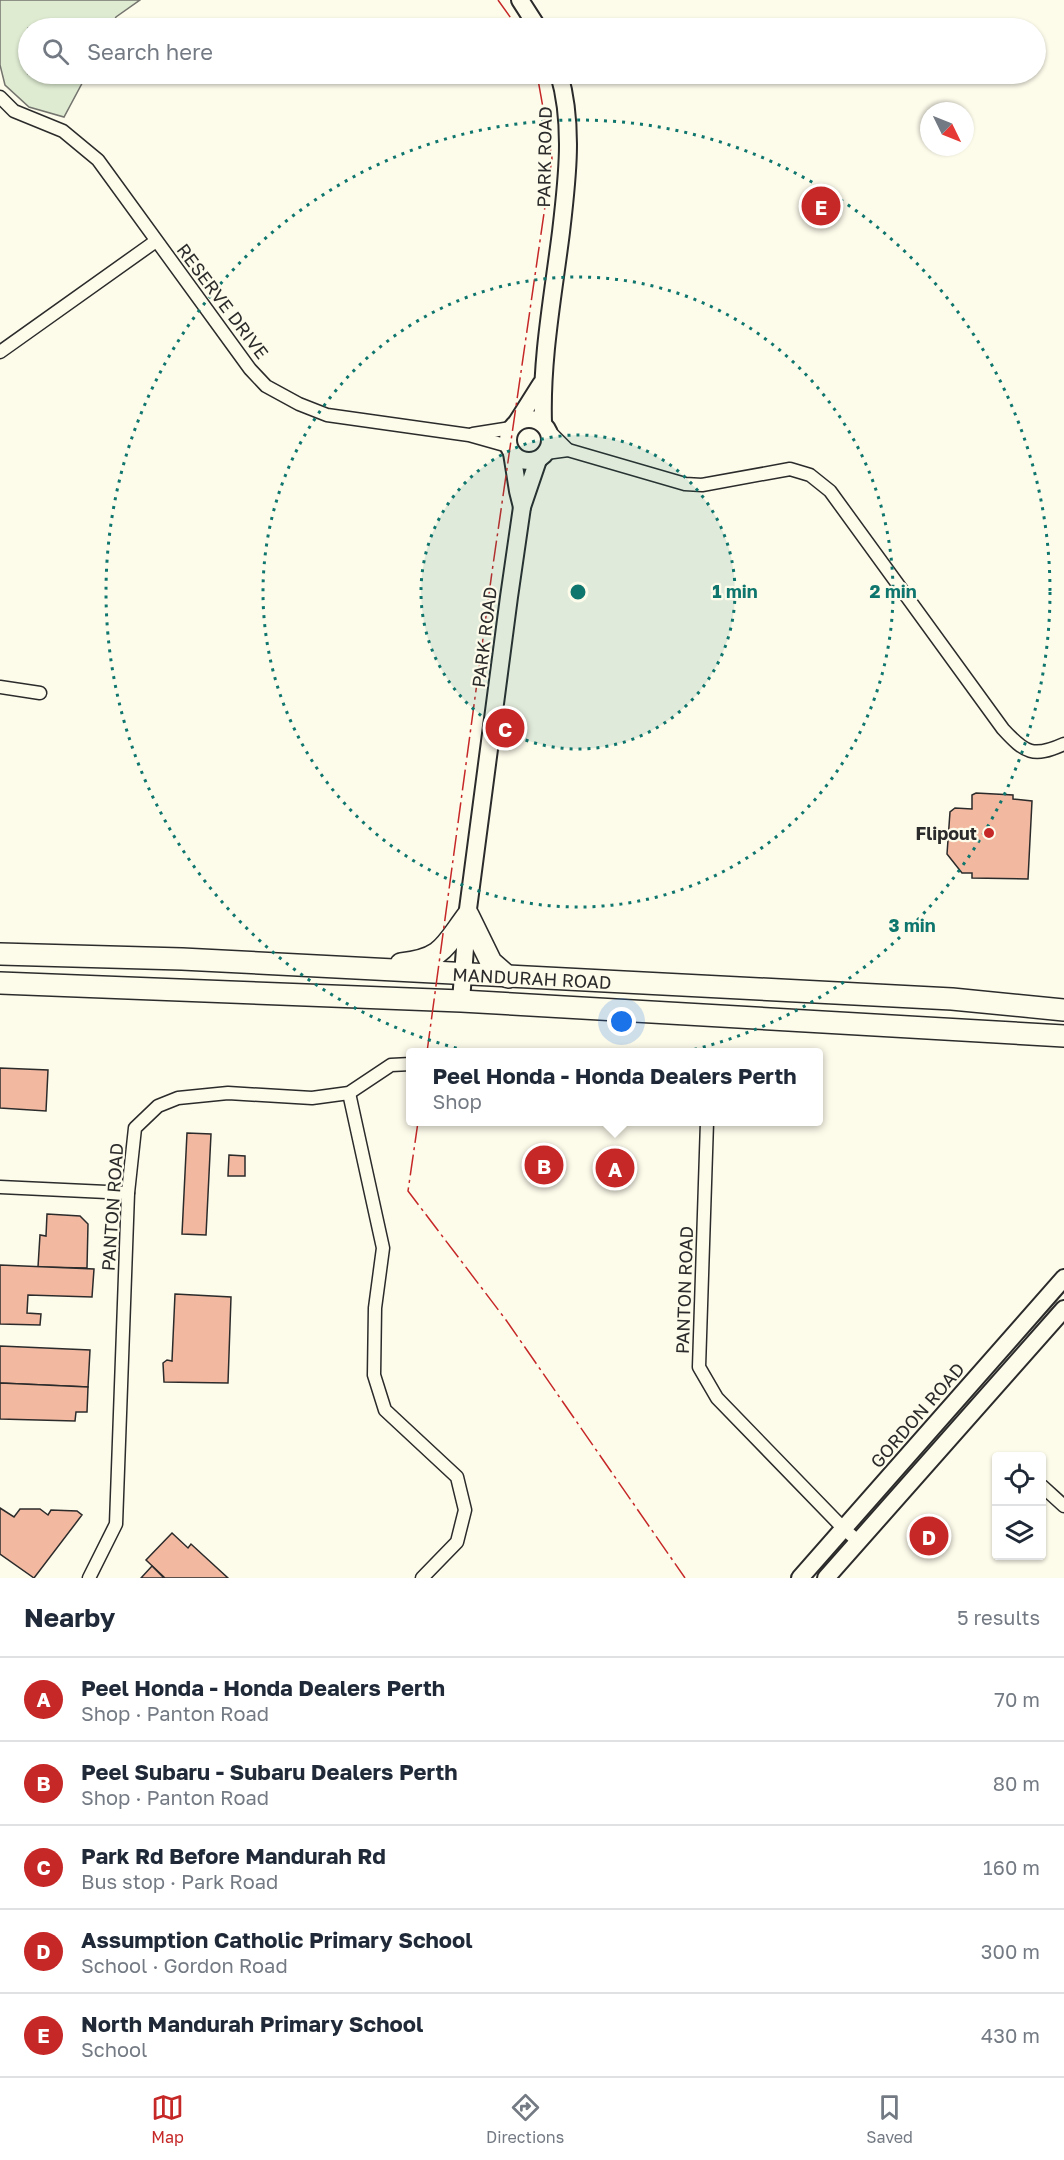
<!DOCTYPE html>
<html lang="en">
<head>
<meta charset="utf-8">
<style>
  :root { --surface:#fff; --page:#f2f2f3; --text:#1f2937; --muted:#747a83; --line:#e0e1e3; --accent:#c62828 }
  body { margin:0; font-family:"Golos Text",sans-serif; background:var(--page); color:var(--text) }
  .controls { position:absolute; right:18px; bottom:18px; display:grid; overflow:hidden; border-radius:6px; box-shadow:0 2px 4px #0004 }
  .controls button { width:54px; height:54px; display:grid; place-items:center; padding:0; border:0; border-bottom:2px solid var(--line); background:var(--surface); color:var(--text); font:30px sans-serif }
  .compass { position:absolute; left:920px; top:102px; width:54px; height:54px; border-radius:50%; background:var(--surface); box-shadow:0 2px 4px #0004; rotate:133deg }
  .you { position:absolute; left:622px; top:1022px; width:21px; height:21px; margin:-15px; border:4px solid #fff; border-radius:50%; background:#1a73e8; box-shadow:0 0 0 9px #1a73e833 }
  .badge { display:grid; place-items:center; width:39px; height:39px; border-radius:50%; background:var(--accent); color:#fff; font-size:20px; font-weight:700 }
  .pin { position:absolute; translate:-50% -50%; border:3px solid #fff; box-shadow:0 2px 6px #0006 }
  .popup { position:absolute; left:406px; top:1048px; width:417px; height:78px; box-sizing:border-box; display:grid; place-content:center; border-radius:6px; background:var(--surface); filter:drop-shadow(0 2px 4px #0005); font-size:20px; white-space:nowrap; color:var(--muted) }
  .popup b { font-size:22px; color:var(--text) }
  .popup::after { content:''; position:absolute; left:50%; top:100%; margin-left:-12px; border:12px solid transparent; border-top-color:var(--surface) }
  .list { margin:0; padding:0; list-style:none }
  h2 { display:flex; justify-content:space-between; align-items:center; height:78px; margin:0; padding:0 24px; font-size:26px }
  h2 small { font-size:20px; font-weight:400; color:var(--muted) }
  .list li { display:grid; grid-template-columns:39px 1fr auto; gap:18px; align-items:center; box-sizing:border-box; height:84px; padding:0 24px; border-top:2px solid var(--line) }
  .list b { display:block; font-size:22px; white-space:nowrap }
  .list p { margin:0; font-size:20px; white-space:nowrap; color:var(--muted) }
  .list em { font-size:20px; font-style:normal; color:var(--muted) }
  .icon { flex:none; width:33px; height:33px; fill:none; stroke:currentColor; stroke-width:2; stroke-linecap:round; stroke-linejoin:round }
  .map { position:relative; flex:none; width:1064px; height:1578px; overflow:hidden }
  .search { position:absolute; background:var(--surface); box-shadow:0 2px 4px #0004; left:18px; right:18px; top:18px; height:66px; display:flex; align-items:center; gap:15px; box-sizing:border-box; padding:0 21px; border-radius:33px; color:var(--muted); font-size:22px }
  .sheet { height:498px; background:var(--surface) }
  nav { display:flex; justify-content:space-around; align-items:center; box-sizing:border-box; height:84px; border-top:2px solid var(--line); background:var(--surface); font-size:16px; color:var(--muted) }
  nav a { display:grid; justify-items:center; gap:3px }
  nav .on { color:var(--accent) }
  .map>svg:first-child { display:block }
  .green { fill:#deebd1; stroke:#74746e; stroke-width:1.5 }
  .building { fill:#f2b8a0; stroke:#2b2b2b; stroke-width:1.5 }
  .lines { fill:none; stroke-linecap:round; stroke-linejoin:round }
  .street-casing { stroke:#2b2b2b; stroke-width:15 }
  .secondary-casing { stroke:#2b2b2b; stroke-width:20 }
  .highway-casing { stroke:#2b2b2b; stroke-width:24 }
  .street { stroke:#fdfbea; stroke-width:12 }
  .secondary { stroke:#fdfbea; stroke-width:16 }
  .highway { stroke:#fdfbea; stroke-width:21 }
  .power { stroke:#c62828; stroke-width:1.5; stroke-dasharray:21 4.5 3 4.5; stroke-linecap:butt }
  .ring { fill:none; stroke:#0f766e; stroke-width:3; stroke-dasharray:3 6 }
  .poi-dot { fill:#c62828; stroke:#fdfbea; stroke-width:2 }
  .labels { text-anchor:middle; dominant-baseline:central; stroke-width:4.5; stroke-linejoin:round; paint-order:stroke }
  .street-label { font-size:18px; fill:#2b2b2b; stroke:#fdfbea }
  .poi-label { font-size:18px; font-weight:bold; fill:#2b2b2b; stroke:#fdfbea; text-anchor:end }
  .centre { fill:#0f766e; stroke:#fdfbea; stroke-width:3 }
  .ring-label { font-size:18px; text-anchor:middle; font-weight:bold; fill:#0f766e; stroke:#fdfbea; stroke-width:4.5; stroke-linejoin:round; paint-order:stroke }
</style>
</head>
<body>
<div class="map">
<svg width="1064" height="1578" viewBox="0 0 1064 1578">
  <rect width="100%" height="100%" fill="#fdfbea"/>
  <polygon class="green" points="0,0 140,0 116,17 110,28 28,28 28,74 87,74 64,117 29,107 5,85 0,65"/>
  <g class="building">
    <polygon points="976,793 1013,795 1013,799 1032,801 1028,879 972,878 972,873 962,873 947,854 950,812 955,808 972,809 972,795"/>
    <polygon points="0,1068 48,1070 46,1111 0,1108"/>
    <polygon points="187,1133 211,1134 206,1235 182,1234"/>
    <polygon points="229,1155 245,1156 245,1176 228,1176"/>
    <polygon points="47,1214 80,1216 88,1224 87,1268 38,1267 40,1235 46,1236"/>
    <polygon points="0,1265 94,1269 92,1297 28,1295 27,1313 41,1314 40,1325 0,1324"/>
    <polygon points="175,1294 231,1297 228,1383 164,1382 163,1363 167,1360 172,1361"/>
    <polygon points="0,1346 90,1350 88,1387 0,1383"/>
    <polygon points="0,1383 88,1387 87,1412 76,1412 75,1421 0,1419"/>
    <polygon points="0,1508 14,1517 20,1509 40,1509 48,1515 51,1510 77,1511 82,1515 34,1578 0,1554"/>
    <polygon points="172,1533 188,1548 191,1544 228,1578 165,1578 146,1560"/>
    <polygon points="152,1566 164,1578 141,1578"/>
  </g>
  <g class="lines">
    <g class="street-casing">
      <g id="street">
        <polyline points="0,97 14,111 63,131 98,160 250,369 266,386 299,404 327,415 469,435 508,446"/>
        <polyline points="0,352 156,241"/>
        <polyline points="549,431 568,450"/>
        <polyline points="473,434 511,428"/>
        <path d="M546,453L568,450L685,484L702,485L790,469L810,475L830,491L1003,729C1025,753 1033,758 1064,744"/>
        <polyline points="0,687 40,693"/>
        <polyline points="349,1093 383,1248 375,1308 374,1375 385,1410 457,1477 465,1510 457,1542 422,1578"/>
        <polyline points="707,1122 699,1367 717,1398 844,1529 859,1542"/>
        <polyline points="0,1187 128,1193"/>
        <polyline points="1042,1486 1064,1506"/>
        <polyline points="89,1578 116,1524 128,1193 135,1128 158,1106 178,1098 228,1093 312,1098 349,1093 391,1065 411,1064"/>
      </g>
    </g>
    <g class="secondary-casing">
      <g id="secondary">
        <polyline points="520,0 538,28"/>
        <circle cx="529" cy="440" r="21"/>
        <polyline points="517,422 541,384"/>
        <path d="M543,423C541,359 553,296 561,232C567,181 574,124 559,74"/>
        <polyline points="512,453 518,491 522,507"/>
        <polyline points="461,1001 468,909 509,597 522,507 538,460"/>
        <polyline points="800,1578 1064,1278"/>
        <polyline points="826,1578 1064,1309"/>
      </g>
    </g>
    <g class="highway-casing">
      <g id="highway">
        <polyline points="0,954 182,959 952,999 1064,1010"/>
        <path d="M401,964C443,959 444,947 468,915L491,962L508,977"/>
        <polyline points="0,983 461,1001 1064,1036"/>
      </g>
    </g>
    <use href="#street" class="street"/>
    <use href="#secondary" class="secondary"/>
    <use href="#highway" class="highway"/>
    <g class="power">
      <polyline points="498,0 518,28"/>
      <polyline points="427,1052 492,572 552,158 537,74"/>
      <polyline points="418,1122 408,1191 506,1320 685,1578"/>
    </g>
  </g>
  <circle cx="578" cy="592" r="157" fill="#0f766e" fill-opacity=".12"/>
  <g class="ring">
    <circle cx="578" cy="592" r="157"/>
    <circle cx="578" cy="592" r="315"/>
    <circle cx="578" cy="592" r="472"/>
  </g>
  <circle class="poi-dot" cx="989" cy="833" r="6"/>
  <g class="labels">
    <g class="street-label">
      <text transform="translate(544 157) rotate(-89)">PARK ROAD</text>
      <text transform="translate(223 301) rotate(53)">RESERVE DRIVE</text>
      <text transform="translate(484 637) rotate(-83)">PARK ROAD</text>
      <text transform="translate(532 978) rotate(3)">MANDURAH ROAD</text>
      <text transform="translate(112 1207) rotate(-86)">PANTON ROAD</text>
      <text transform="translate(684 1290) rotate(-88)">PANTON ROAD</text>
      <text transform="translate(917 1415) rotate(-49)">GORDON ROAD</text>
    </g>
    <g class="poi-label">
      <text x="977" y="833">Flipout</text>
    </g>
  </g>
  <circle cx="578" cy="592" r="9" class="centre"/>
  <g class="ring-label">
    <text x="735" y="598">1 min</text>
    <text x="893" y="598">2 min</text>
    <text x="912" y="932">3 min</text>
  </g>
</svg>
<div class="controls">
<button><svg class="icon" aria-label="locate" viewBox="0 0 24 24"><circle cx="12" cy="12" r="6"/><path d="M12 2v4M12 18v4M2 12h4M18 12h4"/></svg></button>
<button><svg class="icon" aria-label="layers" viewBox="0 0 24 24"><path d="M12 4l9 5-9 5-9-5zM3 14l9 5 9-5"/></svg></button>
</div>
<svg class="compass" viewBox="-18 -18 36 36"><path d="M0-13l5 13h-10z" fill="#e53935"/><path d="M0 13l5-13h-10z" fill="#747a83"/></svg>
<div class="you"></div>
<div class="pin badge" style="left:615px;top:1168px">A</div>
<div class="popup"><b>Peel Honda - Honda Dealers Perth</b>Shop</div>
<div class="pin badge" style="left:544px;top:1165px">B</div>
<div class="pin badge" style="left:505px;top:728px">C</div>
<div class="pin badge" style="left:929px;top:1536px">D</div>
<div class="pin badge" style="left:821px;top:206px">E</div>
<div class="search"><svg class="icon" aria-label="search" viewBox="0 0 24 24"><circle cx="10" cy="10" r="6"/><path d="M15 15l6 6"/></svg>Search here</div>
</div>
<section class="sheet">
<h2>Nearby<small>5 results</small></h2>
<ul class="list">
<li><span class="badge">A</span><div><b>Peel Honda - Honda Dealers Perth</b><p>Shop · Panton Road</p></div><em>70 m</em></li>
<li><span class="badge">B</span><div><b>Peel Subaru - Subaru Dealers Perth</b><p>Shop · Panton Road</p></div><em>80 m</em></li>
<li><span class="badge">C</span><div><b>Park Rd Before Mandurah Rd</b><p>Bus stop · Park Road</p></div><em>160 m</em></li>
<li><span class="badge">D</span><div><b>Assumption Catholic Primary School</b><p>School · Gordon Road</p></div><em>300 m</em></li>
<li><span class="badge">E</span><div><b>North Mandurah Primary School</b><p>School</p></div><em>430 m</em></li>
</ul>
</section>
<nav>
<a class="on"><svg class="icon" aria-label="map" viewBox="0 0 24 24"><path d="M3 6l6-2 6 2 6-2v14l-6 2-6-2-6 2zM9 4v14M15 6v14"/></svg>Map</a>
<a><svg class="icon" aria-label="directions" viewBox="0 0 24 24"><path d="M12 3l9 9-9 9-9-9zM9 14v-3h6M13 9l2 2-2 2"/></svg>Directions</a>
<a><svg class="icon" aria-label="saved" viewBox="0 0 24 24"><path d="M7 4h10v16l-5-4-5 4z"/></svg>Saved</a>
</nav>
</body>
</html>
